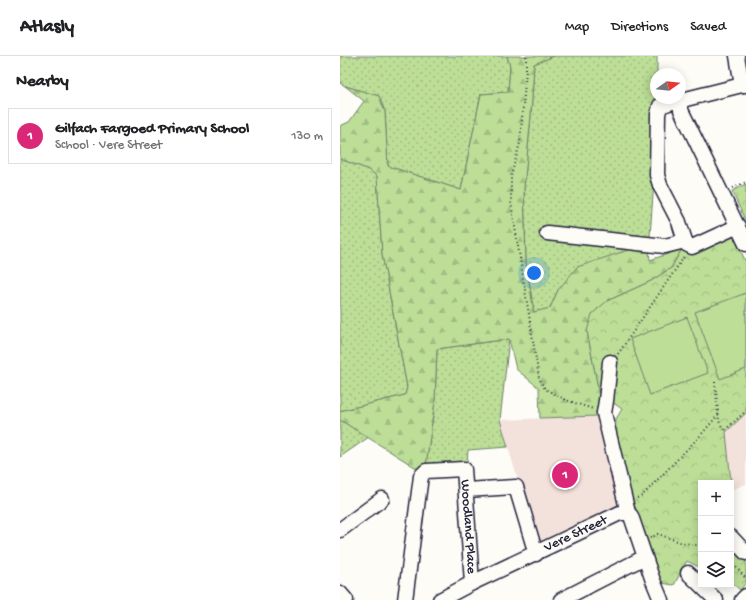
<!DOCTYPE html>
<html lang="en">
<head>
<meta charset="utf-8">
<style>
  :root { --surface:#fff; --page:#f6f6f6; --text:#202124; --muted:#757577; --line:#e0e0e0; --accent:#db2777 }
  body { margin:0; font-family:"Gochi Hand",sans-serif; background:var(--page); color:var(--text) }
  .controls { position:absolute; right:12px; bottom:12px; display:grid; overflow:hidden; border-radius:0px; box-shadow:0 2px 10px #0003 }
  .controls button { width:36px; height:36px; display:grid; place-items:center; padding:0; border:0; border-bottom:1px solid var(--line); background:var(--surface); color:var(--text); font:20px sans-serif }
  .compass { position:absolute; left:310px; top:12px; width:36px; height:36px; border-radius:50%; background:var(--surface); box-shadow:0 2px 10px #0003; rotate:75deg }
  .you { position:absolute; left:194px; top:217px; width:14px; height:14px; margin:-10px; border:3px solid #fff; border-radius:50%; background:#1a73e8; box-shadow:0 0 0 6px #1a73e833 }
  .badge { display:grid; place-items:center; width:26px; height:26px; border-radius:50%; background:var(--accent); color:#fff; font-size:13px; font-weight:700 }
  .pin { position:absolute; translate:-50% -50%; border:2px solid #fff; box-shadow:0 1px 4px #0006 }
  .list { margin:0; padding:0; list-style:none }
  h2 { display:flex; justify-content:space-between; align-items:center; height:52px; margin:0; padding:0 16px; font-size:17px }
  h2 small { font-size:13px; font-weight:400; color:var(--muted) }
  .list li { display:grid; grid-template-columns:26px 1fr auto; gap:12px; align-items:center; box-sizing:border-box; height:56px; margin:0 8px 8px; padding:0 8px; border:1px solid var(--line); border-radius:0px }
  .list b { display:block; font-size:15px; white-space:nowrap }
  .list p { margin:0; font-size:13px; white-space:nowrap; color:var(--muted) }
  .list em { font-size:13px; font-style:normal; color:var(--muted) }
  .icon { flex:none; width:22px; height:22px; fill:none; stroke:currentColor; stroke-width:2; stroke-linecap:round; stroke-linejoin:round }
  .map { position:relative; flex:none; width:406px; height:544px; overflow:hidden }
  header { display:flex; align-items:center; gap:24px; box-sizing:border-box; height:56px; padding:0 20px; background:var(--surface); border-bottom:1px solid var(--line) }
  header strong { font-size:19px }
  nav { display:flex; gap:22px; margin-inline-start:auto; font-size:14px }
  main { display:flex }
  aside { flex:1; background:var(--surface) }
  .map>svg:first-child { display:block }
  .built { fill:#f3e1db }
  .grass { fill:url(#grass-dots); stroke:#6f8069 }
  .forest { fill:url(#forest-firs); stroke:#6f8069 }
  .park { fill:url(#park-crowns); stroke:#6f8069 }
  .pitch { fill:#bcde97; stroke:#6f8069 }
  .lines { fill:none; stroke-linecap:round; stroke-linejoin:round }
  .minor-casing { stroke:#22223b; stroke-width:17 }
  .path { stroke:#22223b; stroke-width:2; stroke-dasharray:1 3; stroke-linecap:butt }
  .minor { stroke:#fdfcf7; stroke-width:14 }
  .labels { text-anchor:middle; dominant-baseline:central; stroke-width:4; stroke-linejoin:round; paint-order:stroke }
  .street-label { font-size:14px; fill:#22223b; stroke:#fdfcf7 }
</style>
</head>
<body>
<header>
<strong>Atlasly</strong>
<nav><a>Map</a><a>Directions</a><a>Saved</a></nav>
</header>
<main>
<aside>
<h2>Nearby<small></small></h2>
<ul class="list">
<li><span class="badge">1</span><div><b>Gilfach Fargoed Primary School</b><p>School · Vere Street</p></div><em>130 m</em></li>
</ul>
</aside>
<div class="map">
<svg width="406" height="544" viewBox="0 0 406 544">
  <defs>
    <pattern id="grass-dots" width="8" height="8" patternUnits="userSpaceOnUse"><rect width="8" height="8" fill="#bcde97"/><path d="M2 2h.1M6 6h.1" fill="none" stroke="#a1be83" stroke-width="1.8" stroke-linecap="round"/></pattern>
    <pattern id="forest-firs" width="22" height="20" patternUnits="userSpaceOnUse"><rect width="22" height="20" fill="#bcde97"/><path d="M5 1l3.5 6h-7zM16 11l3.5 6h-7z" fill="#a1be83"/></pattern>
    <pattern id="park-crowns" width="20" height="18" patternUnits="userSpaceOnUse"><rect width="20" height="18" fill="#bcde97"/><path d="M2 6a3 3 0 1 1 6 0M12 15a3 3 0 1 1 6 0" fill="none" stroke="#a1be83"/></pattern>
  </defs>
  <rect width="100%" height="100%" fill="#fdfcf7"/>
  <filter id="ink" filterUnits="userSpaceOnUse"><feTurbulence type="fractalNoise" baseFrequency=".025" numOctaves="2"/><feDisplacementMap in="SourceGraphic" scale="8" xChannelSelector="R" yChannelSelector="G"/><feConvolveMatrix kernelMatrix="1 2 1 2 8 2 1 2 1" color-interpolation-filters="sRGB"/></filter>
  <g filter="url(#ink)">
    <g class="built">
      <polygon points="406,357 406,428 391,434 385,376"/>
      <polygon points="258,360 282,447 197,488 160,364"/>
    </g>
    <g class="grass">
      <polygon points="0,0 167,0 170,10 168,36 141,38 121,134 48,110 45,56 39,40 5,30 0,27"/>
      <polygon points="214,0 317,0 317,18 316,18 316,33 313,53 314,125 309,194 218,234 210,252 194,257 186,207 184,132 191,60 194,8"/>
      <polygon points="0,103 27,113 37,120 42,198 67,331 65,339 0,355"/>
      <polygon points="169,283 160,364 168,391 128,394 127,407 86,409 95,345 97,293"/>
      <polygon points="0,364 29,381 0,401"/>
    </g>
    <polygon class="forest" points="167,0 214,0 194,8 191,60 184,132 186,207 194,256 210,252 218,234 237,211 291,193 309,194 310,204 342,193 331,212 311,225 267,245 247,275 259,337 258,360 200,362 199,332 176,313 169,283 97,293 95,345 86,409 78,413 0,364 0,355 65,339 67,331 42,198 37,120 27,113 0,103 0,70 9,66 24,45 5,30 39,40 45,56 48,110 121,134 141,38 168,36 170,10"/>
    <g class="park">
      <polygon points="406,128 406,166 392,135"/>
      <polygon points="392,177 406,206 406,357 386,376 391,427 361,427 361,508 359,511 347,505 334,529 321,527 292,442 275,375 276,363 282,353 259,337 247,275 252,258 267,245 311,225 331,212 342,193"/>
      <polygon points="391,486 406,502 406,527 400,534 391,526"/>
    </g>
    <g class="pitch">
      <polygon points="406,237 406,313 380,323 355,256"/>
      <polygon points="347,261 368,317 310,339 290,283"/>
    </g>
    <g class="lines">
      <g class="minor-casing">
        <g id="minor">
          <polyline points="397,0 402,29"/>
          <polyline points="341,46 332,46 320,50 318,58 317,119 320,129 339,166 346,188 352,191 398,170"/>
          <polyline points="341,46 341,54 406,188"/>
          <polyline points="341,46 346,43 402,29 406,29"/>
          <polyline points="207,177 325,190 345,185"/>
          <polyline points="270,306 266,345 264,357 288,457"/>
          <polyline points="126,434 176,431 196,498"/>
          <polyline points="0,474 42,443"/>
          <polyline points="391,481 406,497"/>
          <polyline points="348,517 376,544"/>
          <polyline points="0,537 6,544"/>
          <path id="s1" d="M65,544L81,420L86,415L124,413L132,527"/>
          <path id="s2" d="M100,544L132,527L280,457H288L291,460L312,522L321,544"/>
          <polyline points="221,544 305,501"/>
          <polyline points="402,544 406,540"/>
        </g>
      </g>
      <g class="path">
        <polyline points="186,0 186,14 180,87 171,120 171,146 199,322 205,333 226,344 253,353"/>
        <polyline points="393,132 406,126"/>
        <polyline points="278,298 344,201"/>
        <polyline points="375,326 379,365 384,375 406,355"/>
        <polyline points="297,442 302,440 360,380 378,359"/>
        <polyline points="310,482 318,478 340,486 361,490"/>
        <polyline points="391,505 406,523"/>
      </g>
      <use href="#minor" class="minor"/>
    </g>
  </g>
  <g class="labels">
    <g class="street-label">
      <text stroke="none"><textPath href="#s1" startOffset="228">Woodland Place</textPath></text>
      <text stroke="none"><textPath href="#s2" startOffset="151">Vere Street</textPath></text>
    </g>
  </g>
</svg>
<div class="controls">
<button>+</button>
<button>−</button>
<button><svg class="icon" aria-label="layers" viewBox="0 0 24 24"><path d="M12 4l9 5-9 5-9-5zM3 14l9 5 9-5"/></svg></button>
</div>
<svg class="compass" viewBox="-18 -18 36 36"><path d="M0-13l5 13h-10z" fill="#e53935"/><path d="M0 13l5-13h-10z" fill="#757577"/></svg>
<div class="you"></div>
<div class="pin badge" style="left:225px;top:419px">1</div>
</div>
</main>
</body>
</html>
